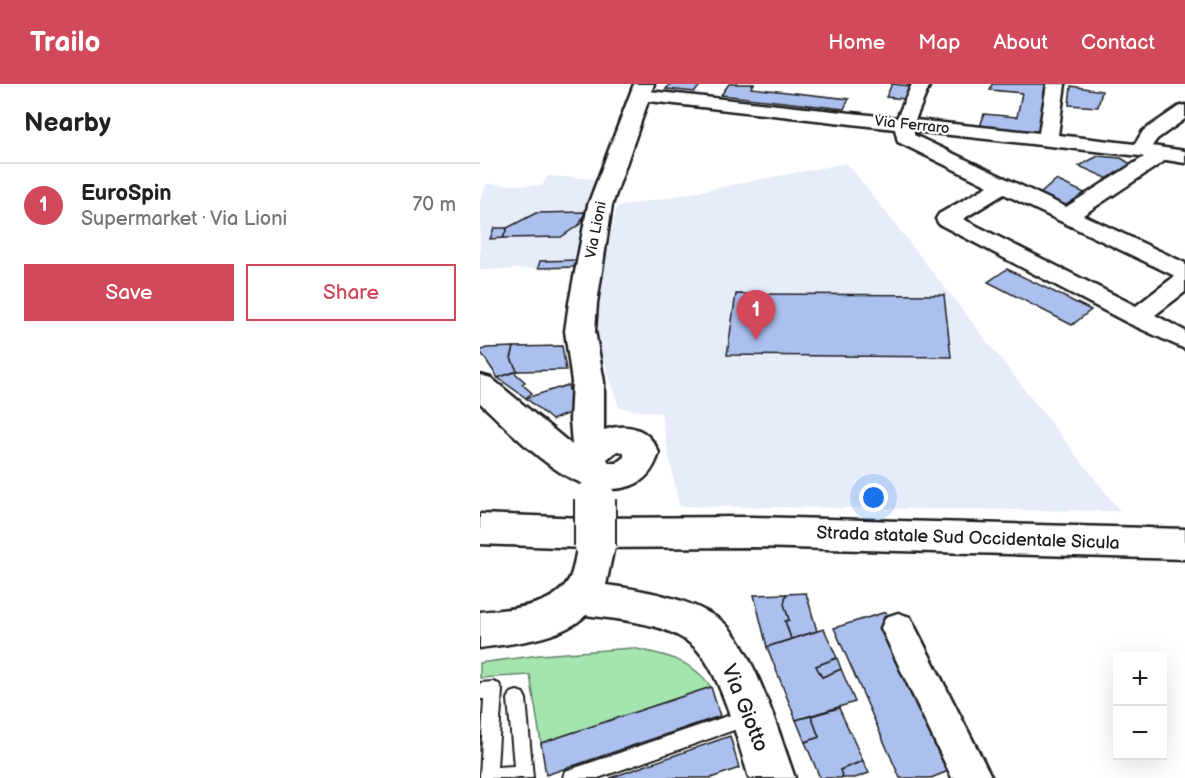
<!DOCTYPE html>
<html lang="en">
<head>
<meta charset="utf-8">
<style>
  :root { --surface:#fff; --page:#f6f6f6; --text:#202124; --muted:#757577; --line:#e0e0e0; --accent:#d1495b }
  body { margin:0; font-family:"Balsamiq Sans",sans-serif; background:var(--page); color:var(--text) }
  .controls { position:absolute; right:18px; bottom:18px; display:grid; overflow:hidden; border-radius:0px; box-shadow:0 6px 24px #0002 }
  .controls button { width:54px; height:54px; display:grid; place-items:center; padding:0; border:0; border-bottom:2px solid var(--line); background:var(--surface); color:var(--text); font:30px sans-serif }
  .you { position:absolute; left:394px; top:414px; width:21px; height:21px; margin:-15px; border:4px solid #fff; border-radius:50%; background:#1a73e8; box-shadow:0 0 0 9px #1a73e833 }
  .badge { display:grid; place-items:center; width:39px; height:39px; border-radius:50%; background:var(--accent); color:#fff; font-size:20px; font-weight:700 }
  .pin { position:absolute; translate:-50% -50px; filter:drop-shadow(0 2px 3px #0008) }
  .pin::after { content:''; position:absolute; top:32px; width:21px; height:18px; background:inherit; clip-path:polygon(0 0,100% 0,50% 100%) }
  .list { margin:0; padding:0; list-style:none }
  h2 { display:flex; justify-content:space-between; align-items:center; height:78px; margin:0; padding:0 24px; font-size:26px }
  h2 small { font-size:20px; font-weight:400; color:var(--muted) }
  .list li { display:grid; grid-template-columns:39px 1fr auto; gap:18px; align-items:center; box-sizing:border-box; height:84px; padding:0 24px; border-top:2px solid var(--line) }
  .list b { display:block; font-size:22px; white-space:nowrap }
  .list p { margin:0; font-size:20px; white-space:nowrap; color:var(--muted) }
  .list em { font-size:20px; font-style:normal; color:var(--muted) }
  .actions { display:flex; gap:12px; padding:18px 24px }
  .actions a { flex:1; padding:14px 0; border:2px solid var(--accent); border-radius:0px; text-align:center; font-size:21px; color:var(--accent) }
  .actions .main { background:var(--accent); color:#fff }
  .map { position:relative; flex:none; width:705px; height:694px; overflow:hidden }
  header { display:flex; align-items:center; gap:36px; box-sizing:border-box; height:84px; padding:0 30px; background:var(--accent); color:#fff }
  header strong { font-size:28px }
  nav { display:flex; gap:33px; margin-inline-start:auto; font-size:21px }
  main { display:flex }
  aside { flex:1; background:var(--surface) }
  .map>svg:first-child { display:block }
  .built { fill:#e6ecfa }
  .green { fill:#a4e5af; stroke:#608066; stroke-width:1.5 }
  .building { fill:#acc0ef; stroke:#1c1c1c; stroke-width:1.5 }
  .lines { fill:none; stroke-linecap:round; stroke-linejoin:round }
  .lane-casing { stroke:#1c1c1c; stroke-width:4 }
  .street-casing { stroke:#1c1c1c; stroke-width:5 }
  .secondary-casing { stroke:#1c1c1c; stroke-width:5 }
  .primary-casing { stroke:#1c1c1c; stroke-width:5 }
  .lane { fill:#fff; fill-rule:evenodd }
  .street { fill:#fff; fill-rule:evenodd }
  .secondary { fill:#fff; fill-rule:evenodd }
  .primary { fill:#fff; fill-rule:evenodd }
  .secondary-bridge-casing { stroke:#1c1c1c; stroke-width:44; stroke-linecap:butt }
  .secondary-bridge { stroke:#fff; stroke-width:40 }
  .labels { text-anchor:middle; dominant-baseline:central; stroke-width:4.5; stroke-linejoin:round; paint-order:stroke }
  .far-street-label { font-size:15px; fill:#1c1c1c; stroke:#fff }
  .street-label { font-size:18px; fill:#1c1c1c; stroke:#fff }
  .near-street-label { font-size:21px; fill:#1c1c1c; stroke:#fff }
</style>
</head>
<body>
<header>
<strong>Trailo</strong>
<nav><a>Home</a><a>Map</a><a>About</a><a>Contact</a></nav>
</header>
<main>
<aside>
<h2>Nearby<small></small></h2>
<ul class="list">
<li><span class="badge">1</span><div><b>EuroSpin</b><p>Supermarket · Via Lioni</p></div><em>70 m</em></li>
</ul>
<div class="actions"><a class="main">Save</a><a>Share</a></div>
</aside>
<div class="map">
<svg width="705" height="694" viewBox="0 0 705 694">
  <rect width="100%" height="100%" fill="#fff"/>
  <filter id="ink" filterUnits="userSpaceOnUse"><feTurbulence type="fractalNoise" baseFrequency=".0167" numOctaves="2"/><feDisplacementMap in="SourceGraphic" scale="12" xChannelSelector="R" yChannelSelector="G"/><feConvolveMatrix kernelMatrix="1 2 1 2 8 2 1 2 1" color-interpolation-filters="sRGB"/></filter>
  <g filter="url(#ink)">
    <g class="built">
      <polygon points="367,79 640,427 199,422 181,329 139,324 115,248 115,224 137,123"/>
      <polygon points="68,92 119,95 106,129 99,183 0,186 0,116 7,100 62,102"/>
    </g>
    <path class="green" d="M152,564C183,570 213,576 231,603L61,659L50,591L0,594V579L60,571Z"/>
    <g class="building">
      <polygon points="190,0 221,0 215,8 186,5"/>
      <polygon points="249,0 274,0 271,4 369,15 364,25 241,11"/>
      <polygon points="412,0 430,2 425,15 406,13"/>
      <polygon points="512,0 569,0 561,50 500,43 504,30 537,33 542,9 510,6"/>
      <polygon points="591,2 622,7 618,23 589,21"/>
      <polygon points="618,72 641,74 654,82 631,96 599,82"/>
      <polygon points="576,96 607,110 585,124 560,110"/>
      <polygon points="105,128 100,140 81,153 23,154 27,144 56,129"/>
      <polygon points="14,144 27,144 23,154 10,155"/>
      <polygon points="100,176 99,183 58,184 60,177"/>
      <polygon points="527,185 611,226 592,241 508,198"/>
      <polygon points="256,210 464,211 471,273 247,271"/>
      <polygon points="82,262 86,286 37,287 31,274 34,263"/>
      <polygon points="34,263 31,274 37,287 18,294 0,267 6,264"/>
      <polygon points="34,288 45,298 42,300 52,309 46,314 18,294"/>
      <polygon points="88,301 94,327 72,336 46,314"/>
      <polygon points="326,509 337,547 311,555 305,537 309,536 304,520 306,510"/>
      <polygon points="306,510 304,520 309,536 305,537 311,555 287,563 274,511"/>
      <polygon points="406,528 476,684 451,694 420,694 354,544"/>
      <polygon points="344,545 357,574 336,582 342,593 361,585 375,618 316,636 287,563"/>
      <polygon points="357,574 361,585 342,593 336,582"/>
      <polygon points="231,603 240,632 66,691 61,659"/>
      <polygon points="359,624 383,677 360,686 363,694 340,694 325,658 339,653 331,632"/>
      <polygon points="331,632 339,653 325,658 316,636"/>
      <polygon points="250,652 259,684 231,694 130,694"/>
      <polygon points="383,677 389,689 375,694 363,694 360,686"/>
    </g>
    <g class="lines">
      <g class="lane-casing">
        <g id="lane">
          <polygon points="13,598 19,600 22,606 17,683 34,682 28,615 31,609 37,607 43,609 46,615 53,694 0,694 4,615 0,615 0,599"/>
          <polygon points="268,625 274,627 277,633 274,639 268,641 118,694 83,694 85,687 92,685"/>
        </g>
      </g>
      <g class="street-casing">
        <g id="street">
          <path d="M432,0H450L435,36L559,49L567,0H585L578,51L655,60L663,47L698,23L705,21V35L677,55L672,62L705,67V79L686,76L603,131L705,179V208L675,231L705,247V265L648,239L459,140L456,135L459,130L508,102L418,58L415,45L160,16L154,15L151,11L154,7L160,6L417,34ZM434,47L660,72L664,73L586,123L434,51ZM524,110L695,192L656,222L483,135Z"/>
          <polygon points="418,529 430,533 512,694 472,694 401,544 406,533"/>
        </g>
      </g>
      <g class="secondary-casing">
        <g id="secondary">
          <path d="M154,0H174L132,121L117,219L115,247L124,298V346C148,338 169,344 179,369C174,385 166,397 150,402C94,420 38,353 0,319V291L11,294L92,361L90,336L92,298L85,247L89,219L108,121ZM137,367L144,368V373L136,379H129L127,375Z"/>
          <path d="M115,447L128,451L134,462L126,501C163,506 206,513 239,535C272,557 301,655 315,694H269C258,659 240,582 211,560C183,538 140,536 106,531C80,556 34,559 0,564V528C29,525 78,524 91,491C96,478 95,464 102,451Z"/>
        </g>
      </g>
      <g class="primary-casing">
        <polygon id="primary" points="0,430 104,434 271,433 705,445 705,475 271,463 104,464 0,460"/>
      </g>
      <use href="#lane" class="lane"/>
      <use href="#street" class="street"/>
      <use href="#secondary" class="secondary"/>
      <use href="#primary" class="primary"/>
      <g class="secondary-bridge-casing">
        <polyline id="secondary-bridge" points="115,415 115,462"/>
      </g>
      <use href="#secondary-bridge" class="secondary-bridge"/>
    </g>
  </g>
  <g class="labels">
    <g class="far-street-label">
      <text transform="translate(432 41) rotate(6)">Via Ferraro</text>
      <text transform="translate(116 146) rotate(-79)">Via Lioni</text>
    </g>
    <g class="street-label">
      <text transform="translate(488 454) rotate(2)">Strada statale Sud Occidentale Sicula</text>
    </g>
    <g class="near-street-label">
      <text transform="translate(265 624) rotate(68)">Via Giotto</text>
    </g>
  </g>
</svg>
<div class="controls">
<button>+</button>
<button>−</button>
</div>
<div class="you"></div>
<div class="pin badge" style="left:276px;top:256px">1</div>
</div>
</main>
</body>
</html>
